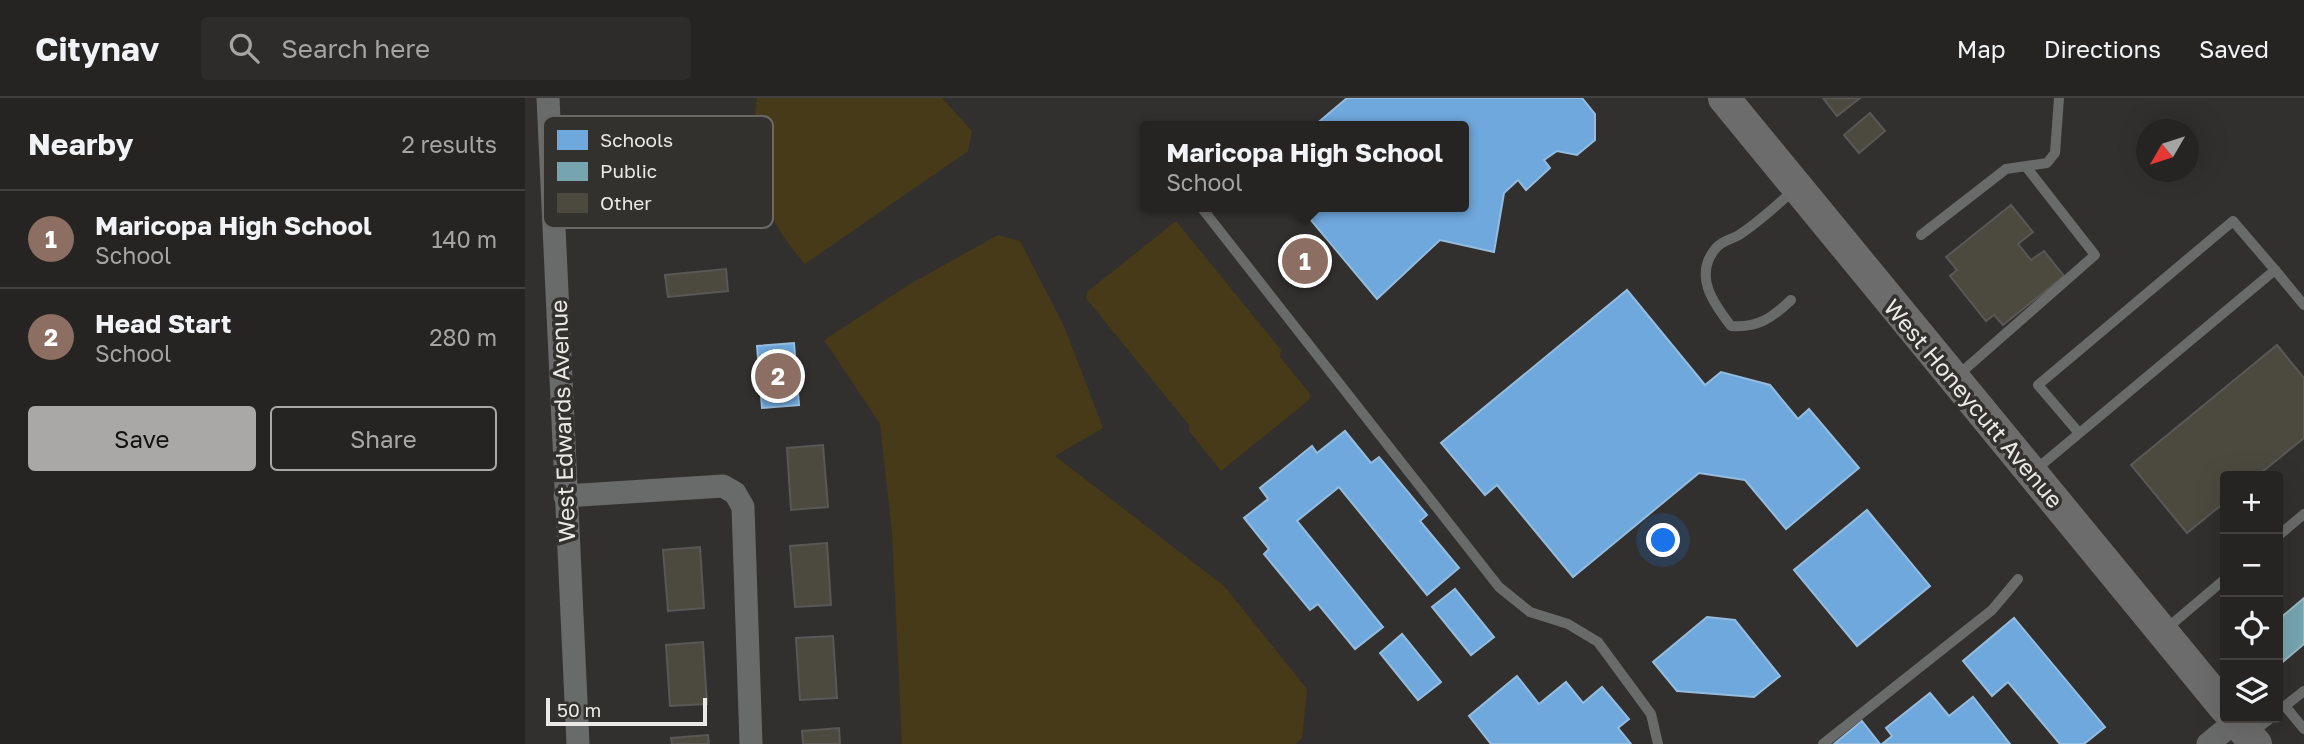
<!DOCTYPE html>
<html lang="en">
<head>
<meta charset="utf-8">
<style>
  :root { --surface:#262422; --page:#2e2c2a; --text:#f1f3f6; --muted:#a4a4a5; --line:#424140; --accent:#aaa8a6 }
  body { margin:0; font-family:"Golos Text",sans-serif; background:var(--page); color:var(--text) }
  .controls { position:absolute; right:21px; bottom:21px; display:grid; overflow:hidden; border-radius:7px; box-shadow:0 7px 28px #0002 }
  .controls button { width:63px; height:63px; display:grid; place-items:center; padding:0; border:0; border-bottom:2px solid var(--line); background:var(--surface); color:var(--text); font:35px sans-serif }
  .compass { position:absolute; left:1611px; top:21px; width:63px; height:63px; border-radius:50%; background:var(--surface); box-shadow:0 7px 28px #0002; rotate:231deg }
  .scale { position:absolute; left:21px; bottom:18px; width:161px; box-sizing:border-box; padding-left:7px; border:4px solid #eae9e6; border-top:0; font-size:19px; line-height:24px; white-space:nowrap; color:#eae9e6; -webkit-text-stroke:5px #33312d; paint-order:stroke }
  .you { position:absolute; left:1139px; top:443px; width:24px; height:24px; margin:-18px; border:5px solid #fff; border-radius:50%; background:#1a73e8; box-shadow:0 0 0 10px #1a73e833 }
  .badge { display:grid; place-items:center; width:46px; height:46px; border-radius:50%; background:var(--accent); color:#fff; font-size:23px; font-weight:700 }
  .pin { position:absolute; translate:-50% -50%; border:4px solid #fff; box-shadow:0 2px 7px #0006 }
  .popup { position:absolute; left:615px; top:23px; width:329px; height:91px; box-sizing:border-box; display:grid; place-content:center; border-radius:7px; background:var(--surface); filter:drop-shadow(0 2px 5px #0005); font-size:23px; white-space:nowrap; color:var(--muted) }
  .popup b { font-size:26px; color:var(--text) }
  .popup::after { content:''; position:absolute; left:50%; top:100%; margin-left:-14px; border:14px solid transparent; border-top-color:var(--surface) }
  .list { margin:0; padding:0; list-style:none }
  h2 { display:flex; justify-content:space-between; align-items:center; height:91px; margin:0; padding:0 28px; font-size:30px }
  h2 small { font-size:23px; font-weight:400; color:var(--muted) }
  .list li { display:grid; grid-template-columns:46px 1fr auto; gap:21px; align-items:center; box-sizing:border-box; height:98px; padding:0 28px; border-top:2px solid var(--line) }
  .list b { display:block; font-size:26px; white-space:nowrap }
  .list p { margin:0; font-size:23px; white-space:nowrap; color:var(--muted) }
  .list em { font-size:23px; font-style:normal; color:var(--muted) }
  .actions { display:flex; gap:14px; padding:21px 28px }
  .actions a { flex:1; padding:16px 0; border:2px solid var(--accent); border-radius:7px; text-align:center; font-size:24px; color:var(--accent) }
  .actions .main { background:var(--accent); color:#111 }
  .icon { flex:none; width:38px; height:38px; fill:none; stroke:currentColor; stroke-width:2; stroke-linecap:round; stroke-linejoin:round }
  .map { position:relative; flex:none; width:1779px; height:646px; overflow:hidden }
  header { display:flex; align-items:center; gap:42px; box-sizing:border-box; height:98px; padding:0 35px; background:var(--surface); border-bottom:2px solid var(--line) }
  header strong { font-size:33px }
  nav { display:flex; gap:38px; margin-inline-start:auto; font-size:24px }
  .search { width:490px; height:63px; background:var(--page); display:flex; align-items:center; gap:18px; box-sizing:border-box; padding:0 24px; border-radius:7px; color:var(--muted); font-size:26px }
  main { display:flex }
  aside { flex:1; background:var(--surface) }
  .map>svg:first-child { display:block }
  .green { fill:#463a18 }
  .schools { fill:#6fa8dc; stroke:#94bcdf; stroke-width:2 }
  .public { fill:#76a5af; stroke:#99b9c0; stroke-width:2 }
  .building { fill:#4c493f; stroke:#595856; stroke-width:2 }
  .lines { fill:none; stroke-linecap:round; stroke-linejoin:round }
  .lane { stroke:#696a6a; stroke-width:10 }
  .street { stroke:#696a6a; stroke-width:23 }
  .secondary { stroke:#6d6c6c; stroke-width:32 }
  .labels { text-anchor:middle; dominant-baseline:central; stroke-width:7; stroke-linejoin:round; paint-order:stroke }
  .street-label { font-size:23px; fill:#eae9e6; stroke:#33312d }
  .key { fill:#33312d; stroke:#6a6864; stroke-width:2 }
  .key-label { font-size:19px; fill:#eae9e6 }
</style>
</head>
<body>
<header>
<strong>Citynav</strong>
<div class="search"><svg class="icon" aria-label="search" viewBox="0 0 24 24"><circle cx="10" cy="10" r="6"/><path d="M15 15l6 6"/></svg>Search here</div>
<nav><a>Map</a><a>Directions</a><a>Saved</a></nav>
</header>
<main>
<aside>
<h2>Nearby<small>2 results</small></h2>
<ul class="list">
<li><span class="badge" style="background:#8d6e63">1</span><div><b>Maricopa High School</b><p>School</p></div><em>140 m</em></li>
<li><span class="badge" style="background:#8d6e63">2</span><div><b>Head Start</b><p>School</p></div><em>280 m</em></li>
</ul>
<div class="actions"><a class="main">Save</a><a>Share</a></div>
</aside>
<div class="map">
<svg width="1779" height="646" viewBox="0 0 1779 646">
  <rect width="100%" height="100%" fill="#32302e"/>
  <g class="green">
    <path d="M232,0H417L447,33L443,53L280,166C233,112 223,70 232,0Z"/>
    <polygon points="651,123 756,252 755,259 785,296 784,302 696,373 664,333 664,327 561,200 562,194"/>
    <polygon points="473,137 495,143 539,228 578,330 530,358 699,488 782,591 777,640 770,646 377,646 367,434 355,326 299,242 385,186"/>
  </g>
  <g class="schools">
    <polygon points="822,0 1057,0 1070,16 1070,42 1052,57 1032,53 1019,62 1025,70 1001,92 993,82 979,95 969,154 915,142 852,201 775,109 939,109 939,28 789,28"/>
    <polygon points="1102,192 1180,287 1196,274 1245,287 1273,321 1284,311 1334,370 1261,431 1220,382 1174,375 1048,479 972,387 960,397 916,345"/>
    <polygon points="269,245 274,307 237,310 232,248"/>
    <polygon points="820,333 846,365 854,359 902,417 895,423 934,470 902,497 814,389 772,423 858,529 830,551 793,506 785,512 739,456 744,451 719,420 743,401 735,390 787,348 792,355"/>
    <polygon points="1342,412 1405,488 1332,548 1269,472"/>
    <polygon points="930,491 969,539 946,557 907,509"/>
    <polygon points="1182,519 1210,522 1255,578 1229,599 1152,593 1128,564"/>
    <polygon points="1489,520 1580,629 1559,646 1535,646 1483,584 1467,598 1438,563"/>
    <polygon points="877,536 916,584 893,602 855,555"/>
    <polygon points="992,578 1014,606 1041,584 1058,605 1077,589 1104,621 1093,630 1106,646 966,646 944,618"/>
    <polygon points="1405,595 1424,618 1448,599 1485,646 1357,646 1367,638 1361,630"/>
    <polygon points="1337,623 1355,646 1309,646"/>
  </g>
  <polygon class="public" points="1779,500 1779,546 1753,568 1753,522"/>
  <g class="building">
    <polygon points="1298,0 1335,0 1312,18"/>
    <polygon points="1345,15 1360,33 1334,55 1319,37"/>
    <polygon points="1486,107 1508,134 1493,146 1506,162 1519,153 1539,178 1478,227 1469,217 1461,223 1425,178 1432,172 1421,159"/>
    <polygon points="201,171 203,193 143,199 140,177"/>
    <polygon points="1752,247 1779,280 1779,340 1732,378 1700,378 1700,404 1662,435 1606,367"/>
    <polygon points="298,347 303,409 266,412 262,350"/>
    <polygon points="302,445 306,507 270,509 265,448"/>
    <polygon points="175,449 179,510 143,513 138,452"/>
    <polygon points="308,538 312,600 275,602 271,540"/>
    <polygon points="178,544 182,606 145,608 141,547"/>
    <polygon points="314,630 315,646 278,646 277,633"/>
    <polygon points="183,637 184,646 147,646 146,640"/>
  </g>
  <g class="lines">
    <g class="lane">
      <polyline points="676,109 974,489 1005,514 1043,526 1073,544 1126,616 1133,646"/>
      <polyline points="1396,137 1481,71 1522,65 1530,55 1534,0"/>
      <path d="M1266,202C1247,220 1233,230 1206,228C1188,205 1168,177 1191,150C1196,143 1207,141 1214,137C1234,124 1252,107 1270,91"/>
      <polyline points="1431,279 1570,157 1502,70"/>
      <polyline points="1554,335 1513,287 1708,123 1750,172"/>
      <polyline points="1509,373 1750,172 1779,207"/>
      <polyline points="1753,438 1779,416"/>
      <polyline points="1641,531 1700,481"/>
      <polyline points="1779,593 1760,608 1779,631"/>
      <polyline points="1725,636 1746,620"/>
      <polyline points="1298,646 1467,512 1493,481"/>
    </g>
    <g class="street">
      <polyline points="23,0 53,646"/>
      <polyline points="40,398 198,388 210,395 218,409 226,646"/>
      <polyline points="1683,646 1711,623"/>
    </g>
    <g class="secondary">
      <polyline points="1199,0 1700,610"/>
      <polyline points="1708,620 1731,646"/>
    </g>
  </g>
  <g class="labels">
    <g class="street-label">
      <text transform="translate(1449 305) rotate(50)">West Honeycutt Avenue</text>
      <text transform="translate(37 323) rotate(-92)">West Edwards Avenue</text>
    </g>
  </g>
  <rect x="18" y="18" width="230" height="112" rx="10" class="key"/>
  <rect x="32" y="32" width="31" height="20" fill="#6fa8dc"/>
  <rect x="32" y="64" width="31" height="19" fill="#76a5af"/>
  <rect x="32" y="95" width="31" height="20" fill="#4c493f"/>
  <g class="key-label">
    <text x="75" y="49">Schools</text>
    <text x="75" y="80">Public</text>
    <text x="75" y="112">Other</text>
  </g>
</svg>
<div class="controls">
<button>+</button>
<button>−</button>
<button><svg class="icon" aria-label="locate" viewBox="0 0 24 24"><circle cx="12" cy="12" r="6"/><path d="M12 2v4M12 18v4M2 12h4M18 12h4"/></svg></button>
<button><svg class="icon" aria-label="layers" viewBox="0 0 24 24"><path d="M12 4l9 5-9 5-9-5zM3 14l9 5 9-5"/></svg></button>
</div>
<svg class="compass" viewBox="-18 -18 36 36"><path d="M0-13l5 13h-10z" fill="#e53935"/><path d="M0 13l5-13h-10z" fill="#a4a4a5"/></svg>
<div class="scale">50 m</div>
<div class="you"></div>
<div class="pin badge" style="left:780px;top:163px;background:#8d6e63">1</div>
<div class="popup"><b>Maricopa High School</b>School</div>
<div class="pin badge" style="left:253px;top:278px;background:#8d6e63">2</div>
</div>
</main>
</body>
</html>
